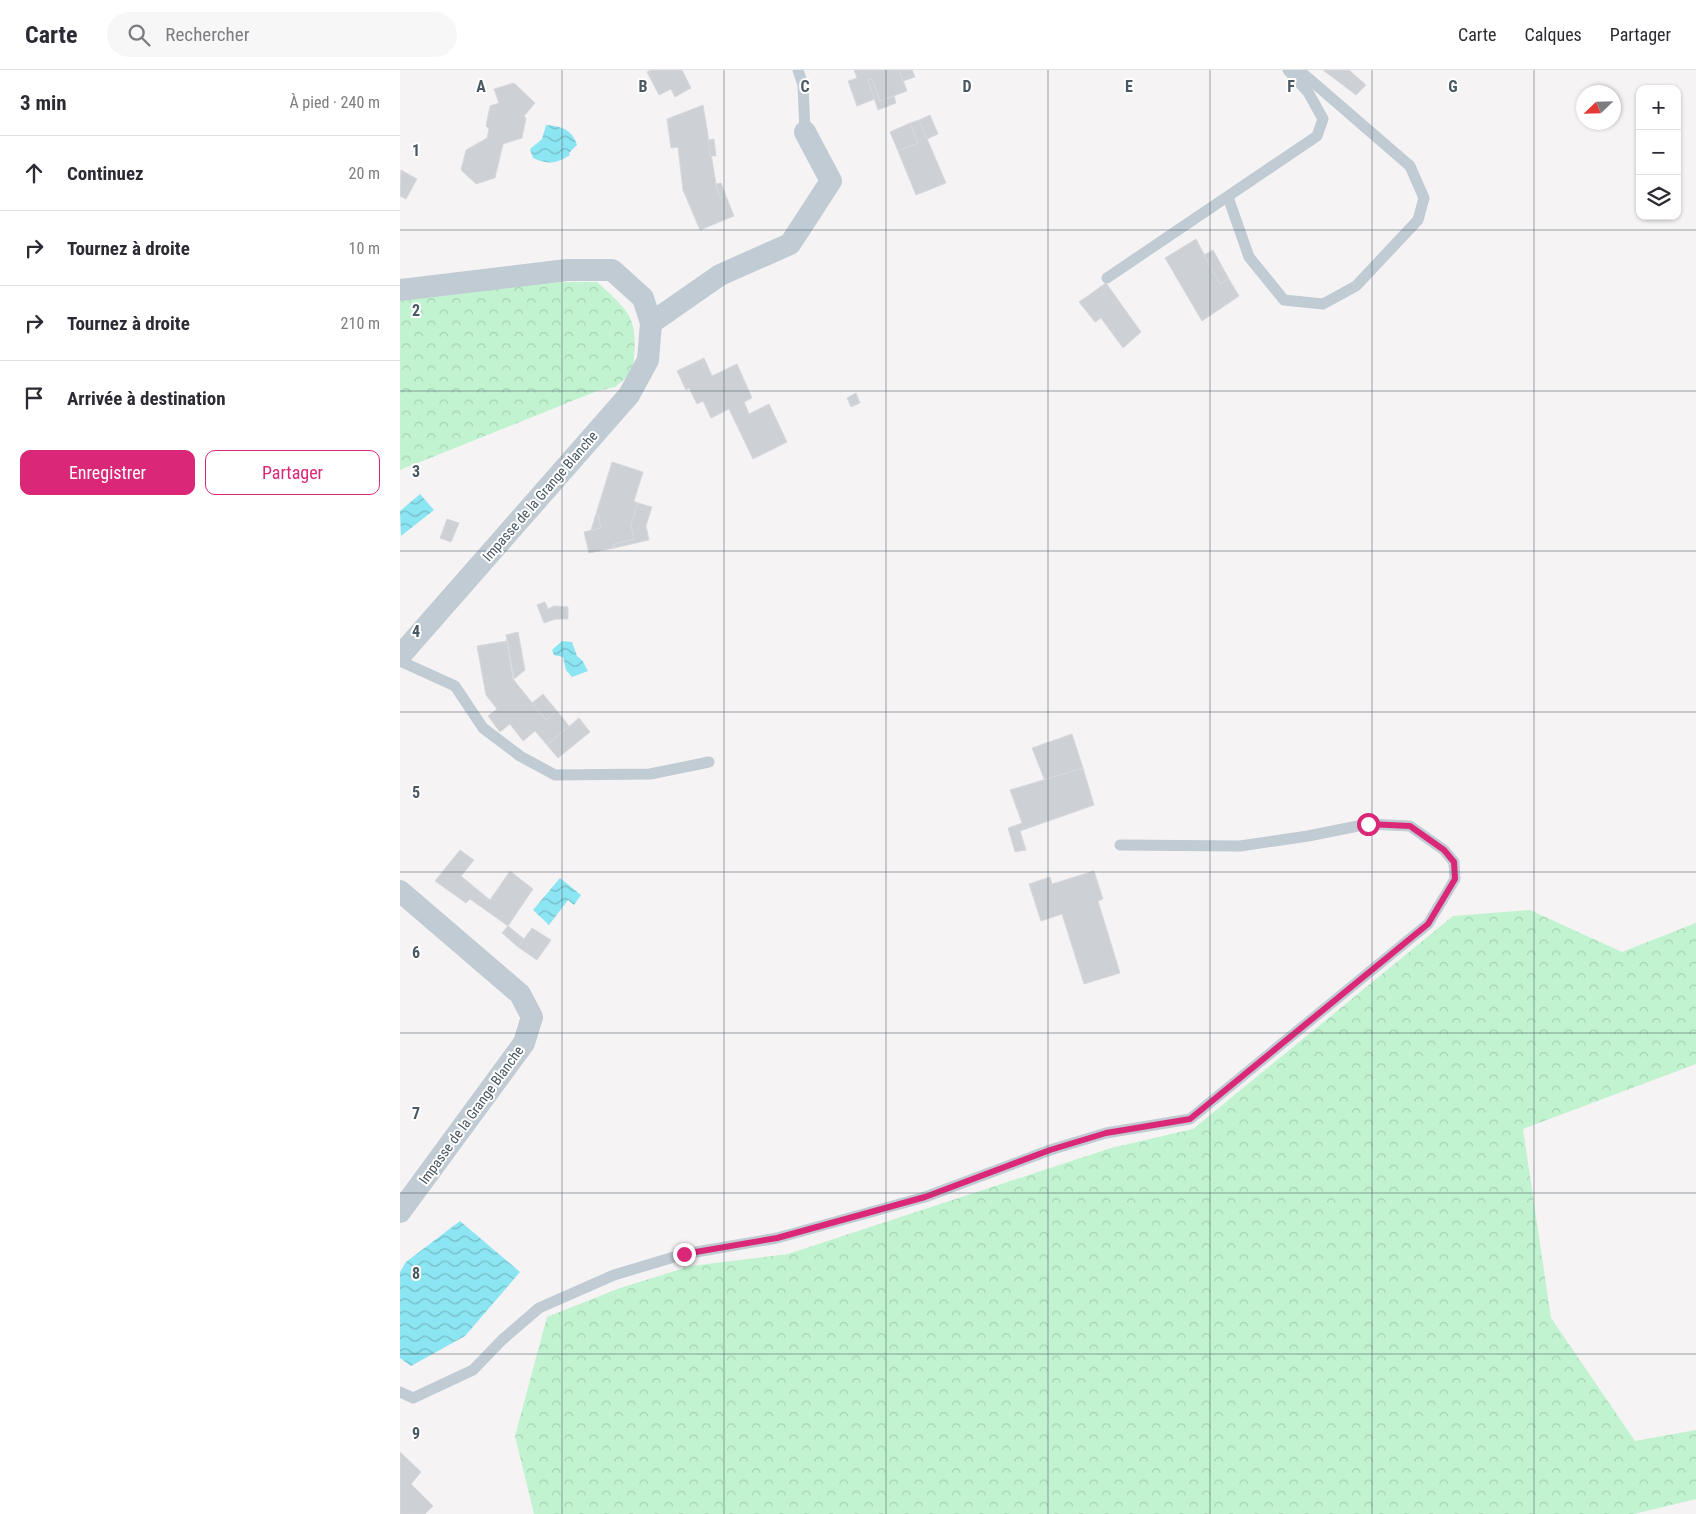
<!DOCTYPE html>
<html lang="fr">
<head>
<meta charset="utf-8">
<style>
  :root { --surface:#fff; --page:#f7f7f7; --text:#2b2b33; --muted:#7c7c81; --line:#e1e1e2; --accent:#db2777 }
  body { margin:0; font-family:"Roboto Condensed",sans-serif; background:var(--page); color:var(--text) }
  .controls { position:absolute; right:15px; top:15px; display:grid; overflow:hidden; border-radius:10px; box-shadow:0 1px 4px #0004 }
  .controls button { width:45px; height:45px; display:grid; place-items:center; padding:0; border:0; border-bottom:1px solid var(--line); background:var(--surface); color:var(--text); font:25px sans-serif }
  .compass { position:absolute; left:1176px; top:15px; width:45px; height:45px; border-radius:50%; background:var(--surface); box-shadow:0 1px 4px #0004; rotate:247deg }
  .stop { position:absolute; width:15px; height:15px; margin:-11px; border:4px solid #db2777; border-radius:50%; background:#fff }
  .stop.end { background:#db2777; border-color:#fff; box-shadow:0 1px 5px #0008 }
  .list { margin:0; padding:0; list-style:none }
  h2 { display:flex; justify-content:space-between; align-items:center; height:65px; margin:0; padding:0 20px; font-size:21px }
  h2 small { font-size:16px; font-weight:400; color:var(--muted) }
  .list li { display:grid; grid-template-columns:32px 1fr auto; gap:15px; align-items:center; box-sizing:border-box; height:75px; padding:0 20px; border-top:1px solid var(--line) }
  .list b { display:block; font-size:19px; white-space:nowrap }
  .list em { font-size:16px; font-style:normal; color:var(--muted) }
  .actions { display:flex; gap:10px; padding:15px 20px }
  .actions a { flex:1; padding:11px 0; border:1px solid var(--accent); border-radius:10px; text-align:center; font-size:18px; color:var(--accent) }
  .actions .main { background:var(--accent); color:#fff }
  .icon { flex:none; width:28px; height:28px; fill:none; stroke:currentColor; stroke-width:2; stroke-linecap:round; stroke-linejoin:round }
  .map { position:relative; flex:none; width:1296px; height:1444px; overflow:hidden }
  header { display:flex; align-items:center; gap:30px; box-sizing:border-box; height:70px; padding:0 25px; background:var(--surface); border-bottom:1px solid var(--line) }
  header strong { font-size:24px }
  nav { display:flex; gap:28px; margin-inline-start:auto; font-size:18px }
  .search { width:350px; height:45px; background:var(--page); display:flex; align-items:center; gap:12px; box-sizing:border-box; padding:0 18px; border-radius:28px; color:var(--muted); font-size:19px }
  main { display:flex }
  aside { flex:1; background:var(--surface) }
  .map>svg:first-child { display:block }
  .forest { fill:url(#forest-crowns) }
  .water { fill:url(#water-waves) }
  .building { fill:#cdd0d5; stroke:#d7d9de }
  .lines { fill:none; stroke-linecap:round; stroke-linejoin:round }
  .service { stroke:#c0cbd3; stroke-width:11 }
  .minor { stroke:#c0cbd3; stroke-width:22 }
  .route { stroke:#db2777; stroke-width:6 }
  .grid { fill:none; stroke:#495862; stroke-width:1; stroke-opacity:0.55 }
  .labels { text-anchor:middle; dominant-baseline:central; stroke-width:4; stroke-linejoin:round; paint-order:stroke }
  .street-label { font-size:14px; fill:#495862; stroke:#fff }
  .grid-label { font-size:16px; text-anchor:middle; font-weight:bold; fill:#495862; stroke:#fff; stroke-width:4; stroke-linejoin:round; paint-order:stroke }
</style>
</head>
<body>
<header>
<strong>Carte</strong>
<div class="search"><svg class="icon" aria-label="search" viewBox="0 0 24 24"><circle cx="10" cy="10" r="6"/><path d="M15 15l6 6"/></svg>Rechercher</div>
<nav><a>Carte</a><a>Calques</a><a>Partager</a></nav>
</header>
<main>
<aside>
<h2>3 min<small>À pied · 240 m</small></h2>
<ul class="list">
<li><svg class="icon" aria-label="ahead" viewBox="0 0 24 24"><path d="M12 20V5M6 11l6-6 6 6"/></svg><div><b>Continuez</b></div><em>20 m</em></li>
<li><svg class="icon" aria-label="right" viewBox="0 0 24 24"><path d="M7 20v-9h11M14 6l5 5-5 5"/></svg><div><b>Tournez à droite</b></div><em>10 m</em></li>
<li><svg class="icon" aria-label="right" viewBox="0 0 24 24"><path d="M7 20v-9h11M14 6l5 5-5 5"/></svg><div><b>Tournez à droite</b></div><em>210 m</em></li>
<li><svg class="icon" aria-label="arrive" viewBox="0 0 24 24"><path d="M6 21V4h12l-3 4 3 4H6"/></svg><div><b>Arrivée à destination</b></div></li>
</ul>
<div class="actions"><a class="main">Enregistrer</a><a>Partager</a></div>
</aside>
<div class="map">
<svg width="1296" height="1444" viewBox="0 0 1296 1444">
  <defs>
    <pattern id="forest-crowns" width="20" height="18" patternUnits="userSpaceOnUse" patternTransform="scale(1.25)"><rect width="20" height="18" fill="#c1f3d0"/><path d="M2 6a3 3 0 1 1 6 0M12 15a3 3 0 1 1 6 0" fill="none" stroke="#a7d2b5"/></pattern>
    <pattern id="water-waves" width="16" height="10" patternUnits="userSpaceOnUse" patternTransform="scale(1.25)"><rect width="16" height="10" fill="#8ce5f2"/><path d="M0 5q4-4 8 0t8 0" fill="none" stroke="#74bcc7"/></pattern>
  </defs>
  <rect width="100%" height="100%" fill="#f5f3f3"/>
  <g class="forest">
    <path d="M152,212H197C236,247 237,249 233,302L215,317L197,321L0,400V231Z"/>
    <polygon points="1130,840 1222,882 1296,853 1296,994 1123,1059 1151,1248 1235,1371 1296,1360 1296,1429 1234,1444 134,1444 115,1366 147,1247 220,1218 291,1196 388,1184 711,1078 793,1059 1053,846"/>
  </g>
  <g class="water">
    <path d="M146,55C161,56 173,60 177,75L169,83L170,85C154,95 147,94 133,88L130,79L142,69Z"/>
    <polygon points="20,424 34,440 1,466 0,441"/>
    <polygon points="162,571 172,572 177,586 182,590 188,601 172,607 166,600 163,587 154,585 152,580"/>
    <polygon points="160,808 181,825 174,835 168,830 149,855 133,840"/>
    <polygon points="60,1151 120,1202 65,1266 11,1296 0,1288 0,1202 6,1192"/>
  </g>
  <g class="building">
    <polygon points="282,0 291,18 275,27 271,19 259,25 247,2 251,0"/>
    <polygon points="454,0 499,0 507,21 480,31 472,9 468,10 475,29 457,36 448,11 457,8"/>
    <polygon points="499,0 512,0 515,7 503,11"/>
    <polygon points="923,0 949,0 966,15 956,25"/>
    <polygon points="472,9 480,31 494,26 496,33 478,40 468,10"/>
    <polygon points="114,13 135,33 124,46 126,48 122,68 103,74 95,108 76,114 61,100 66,80 87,68 89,59 86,56 90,36 99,33 94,19"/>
    <polygon points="303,35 316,114 320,128 326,126 334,146 300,160 283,120 278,77 271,78 267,49"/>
    <polygon points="530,45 538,64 527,69 519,50"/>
    <polygon points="519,50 546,113 516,125 498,81 518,73 510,53"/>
    <polygon points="510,53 518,73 498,81 490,62"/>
    <polygon points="314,69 316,86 310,86 308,70"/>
    <polygon points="1,100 17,109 6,129 0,126"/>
    <polygon points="321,113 326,126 320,128 316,114"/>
    <polygon points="796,169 820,214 829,209 839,226 802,251 765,188"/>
    <polygon points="813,180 829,209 820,214 804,185"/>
    <polygon points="706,213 741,262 723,278 701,248 695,252 679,232"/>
    <polygon points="304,288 312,306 337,294 352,328 344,332 349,344 369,334 387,372 353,389 329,339 311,348 303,331 297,334 289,318 286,320 277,301"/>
    <polygon points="456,323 460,333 451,337 447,328"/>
    <polygon points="212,392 243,402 234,431 238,433 231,455 234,469 214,474 214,478 189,483 184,462 201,458 198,444 196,444"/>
    <polygon points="238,433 252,437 246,456 249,470 214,478 214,474 234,469 231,455"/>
    <polygon points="196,444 198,444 201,458 191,460"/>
    <polygon points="47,449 59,453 51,472 40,468"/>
    <polygon points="145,532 148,539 154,536 168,537 168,549 156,549 144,553 137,535"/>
    <polygon points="118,562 125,600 114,609 106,565"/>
    <polygon points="107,571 113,609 146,650 157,641 169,656 147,675 135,661 123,671 110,654 100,662 88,646 97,639 86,625 77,576"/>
    <polygon points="143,624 157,641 146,650 132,633"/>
    <polygon points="179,648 190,662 158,688 147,675"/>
    <polygon points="672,664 683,698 645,711 632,678"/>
    <polygon points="683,698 694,735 620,761 626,780 615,782 608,758 622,753 610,720"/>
    <polygon points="60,780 74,790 61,806 90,830 110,801 133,819 108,856 70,829 66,833 35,811"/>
    <polygon points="694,801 703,829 698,831 720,903 684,914 662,844 641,851 629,814 650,807 652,814"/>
    <polygon points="108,856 124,869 118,877 102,863"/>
    <polygon points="132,858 151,870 137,890 118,877"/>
    <polygon points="0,1382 21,1402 11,1414 33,1436 25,1444 0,1444"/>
  </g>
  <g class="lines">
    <g class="service">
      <polyline points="398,0 403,15 405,62"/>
      <polyline points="828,127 849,187 884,230 923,234 956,216 1018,150 1024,128 1010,96 899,0"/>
      <polyline points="707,208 917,66 923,49 908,22 888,0"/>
      <polyline points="0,591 55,616 83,658 120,686 155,705 250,704 309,692"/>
      <polyline points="0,1322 13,1328 73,1300 102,1270 139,1238 214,1205 284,1184 377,1168 525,1127 650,1080 706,1063 790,1049 1028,854 1055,809 1054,792 1044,780 1010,756 968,754 908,766 840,776 720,775"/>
    </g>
    <g class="minor">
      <polyline points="0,220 167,200 212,200 243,228 251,253 248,290 229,325 0,586"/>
      <polyline points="251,253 320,205 390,174 431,111 405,62"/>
      <polyline points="0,821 120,924 132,947 124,973 0,1142"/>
    </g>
  </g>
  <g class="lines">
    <polyline class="route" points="284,1184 377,1168 525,1127 650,1080 706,1063 790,1049 1028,854 1055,809 1054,792 1044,780 1010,756 968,754"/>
  </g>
  <path class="grid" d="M162,0V1444M324,0V1444M486,0V1444M648,0V1444M810,0V1444M972,0V1444M1134,0V1444M0,160H1296M0,321H1296M0,481H1296M0,642H1296M0,802H1296M0,963H1296M0,1123H1296M0,1284H1296"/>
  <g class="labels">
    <g class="street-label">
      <text transform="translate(140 426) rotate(-49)">Impasse de la Grange Blanche</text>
      <text transform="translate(71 1045) rotate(-54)">Impasse de la Grange Blanche</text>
    </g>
  </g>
  <g class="grid-label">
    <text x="81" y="22">A</text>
    <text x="243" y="22">B</text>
    <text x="405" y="22">C</text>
    <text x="567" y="22">D</text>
    <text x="729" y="22">E</text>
    <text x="891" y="22">F</text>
    <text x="1053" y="22">G</text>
    <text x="16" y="86">1</text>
    <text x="16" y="246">2</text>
    <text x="16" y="407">3</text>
    <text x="16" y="567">4</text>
    <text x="16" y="728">5</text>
    <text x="16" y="888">6</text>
    <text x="16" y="1049">7</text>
    <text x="16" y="1209">8</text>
    <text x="16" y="1369">9</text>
  </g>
</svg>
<div class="controls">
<button>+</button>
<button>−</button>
<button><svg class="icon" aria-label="layers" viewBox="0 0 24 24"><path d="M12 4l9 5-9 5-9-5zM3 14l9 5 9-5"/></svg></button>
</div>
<svg class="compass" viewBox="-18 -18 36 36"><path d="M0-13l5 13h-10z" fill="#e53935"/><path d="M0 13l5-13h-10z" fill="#7c7c81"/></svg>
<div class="stop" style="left:968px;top:754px"></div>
<div class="stop end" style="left:284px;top:1184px"></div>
</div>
</main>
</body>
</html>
